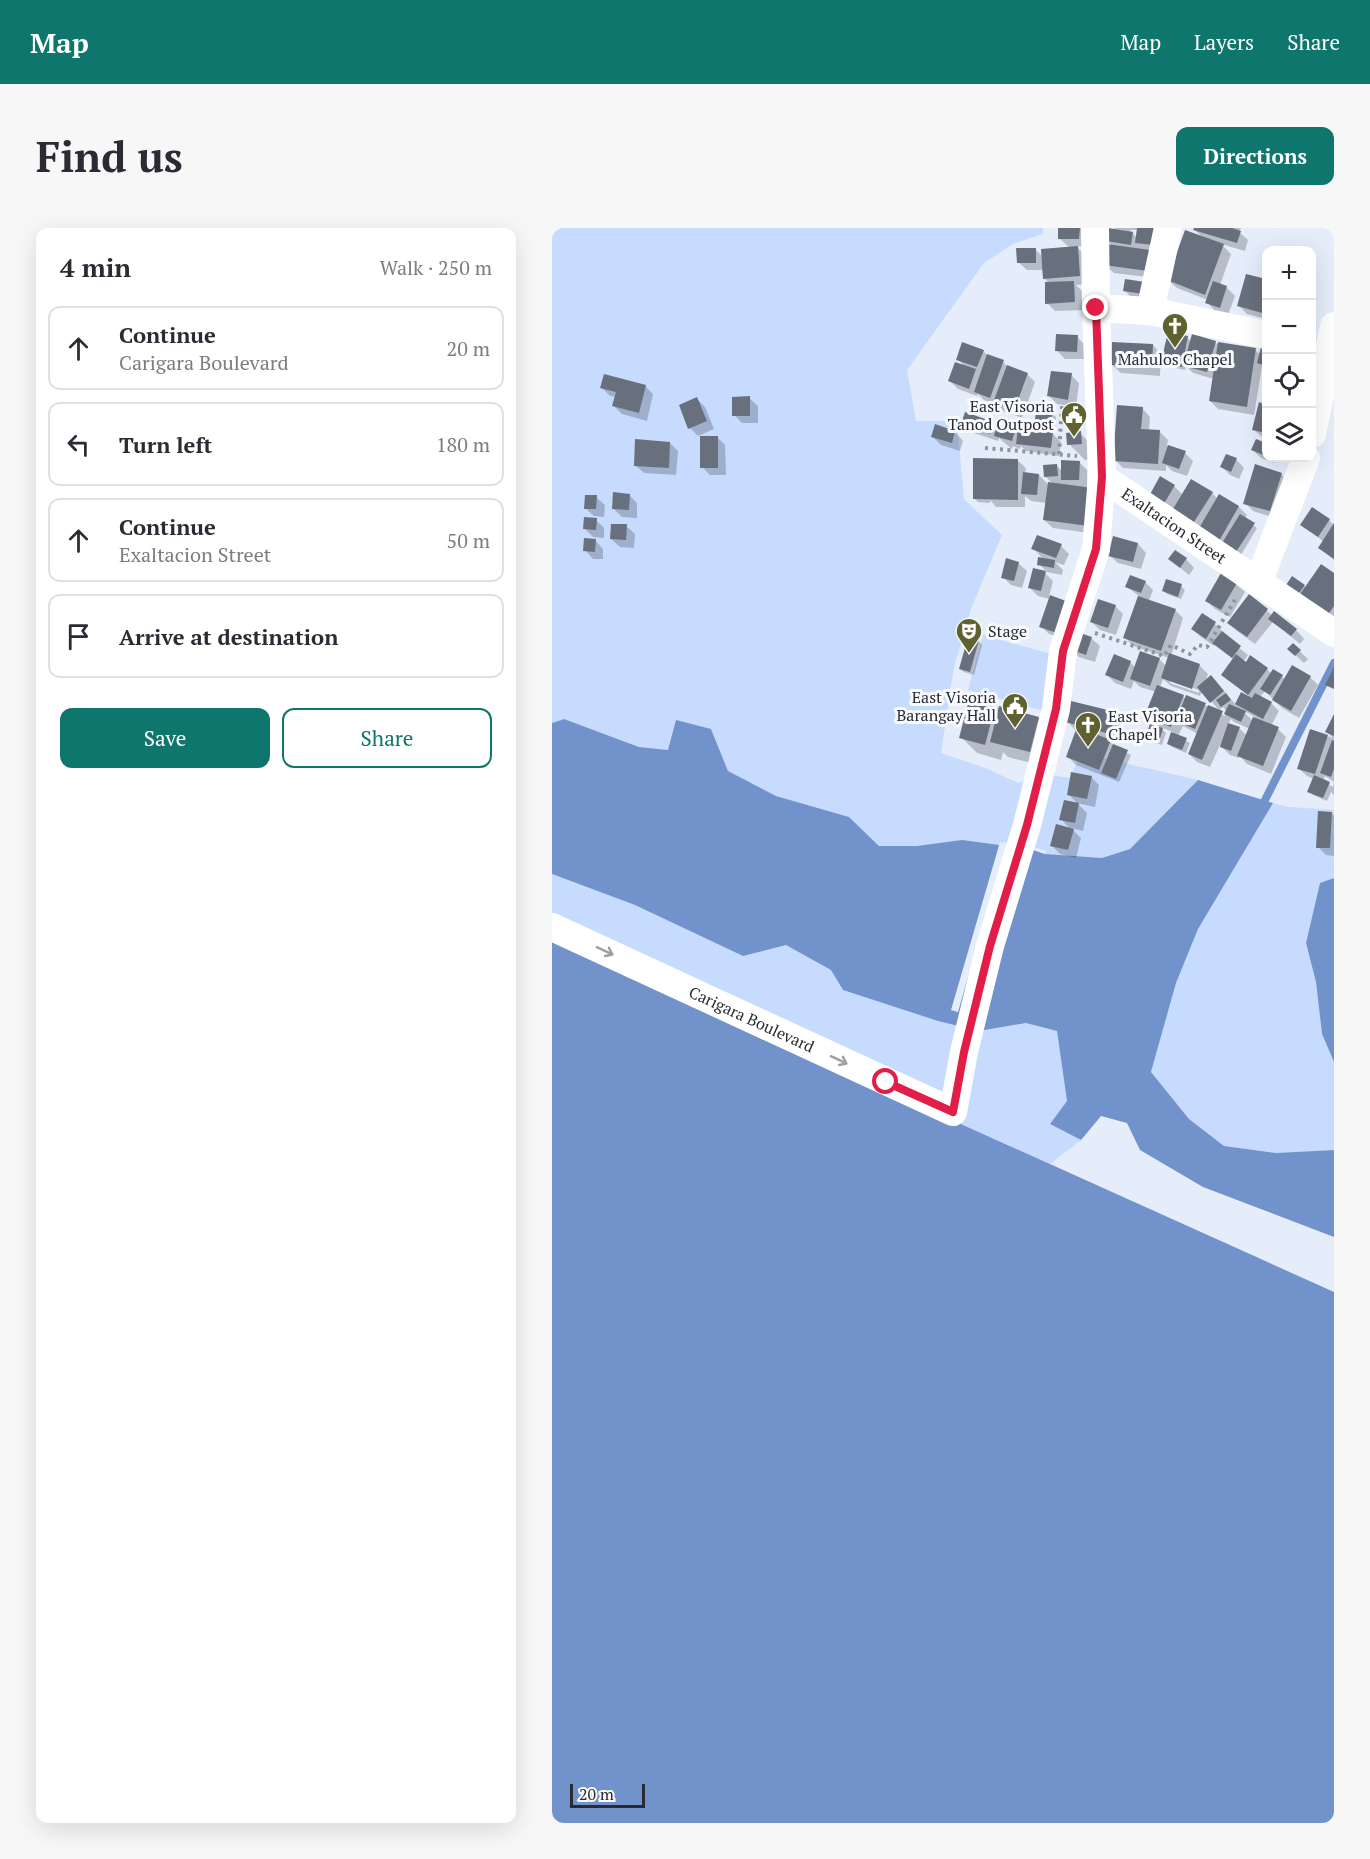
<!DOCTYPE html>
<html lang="en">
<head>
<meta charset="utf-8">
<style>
  :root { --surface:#fff; --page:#f7f7f7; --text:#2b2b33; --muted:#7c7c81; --line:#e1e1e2; --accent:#0f766e }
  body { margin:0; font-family:"PT Serif",serif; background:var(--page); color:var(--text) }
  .controls { position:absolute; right:18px; top:18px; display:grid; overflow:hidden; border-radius:12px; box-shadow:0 6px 24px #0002 }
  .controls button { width:54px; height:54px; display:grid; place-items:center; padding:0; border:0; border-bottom:2px solid var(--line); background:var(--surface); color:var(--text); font:30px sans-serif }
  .scale { position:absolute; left:18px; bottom:15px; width:75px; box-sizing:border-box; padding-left:6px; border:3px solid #282b31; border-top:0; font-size:16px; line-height:21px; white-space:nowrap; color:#282b31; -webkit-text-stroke:4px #f8fafd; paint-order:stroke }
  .stop { position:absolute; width:18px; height:18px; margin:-14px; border:4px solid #e11d48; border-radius:50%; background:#fff }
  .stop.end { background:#e11d48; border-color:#fff; box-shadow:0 2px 6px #0008 }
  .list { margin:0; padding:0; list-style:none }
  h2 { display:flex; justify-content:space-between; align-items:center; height:78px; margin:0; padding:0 24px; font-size:26px }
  h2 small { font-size:20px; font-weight:400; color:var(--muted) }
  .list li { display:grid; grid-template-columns:39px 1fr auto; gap:18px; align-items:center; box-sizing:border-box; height:84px; margin:0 12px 12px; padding:0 12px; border:2px solid var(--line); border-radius:12px }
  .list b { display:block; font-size:22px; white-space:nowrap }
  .list p { margin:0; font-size:20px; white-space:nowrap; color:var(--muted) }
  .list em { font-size:20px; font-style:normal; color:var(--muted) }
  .actions { display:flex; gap:12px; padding:18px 24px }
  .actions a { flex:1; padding:14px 0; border:2px solid var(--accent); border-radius:12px; text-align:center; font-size:21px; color:var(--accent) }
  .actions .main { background:var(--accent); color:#fff }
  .icon { flex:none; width:33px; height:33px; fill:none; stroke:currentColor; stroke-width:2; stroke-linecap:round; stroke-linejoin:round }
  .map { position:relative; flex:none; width:782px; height:1595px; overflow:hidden; border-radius:12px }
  header { display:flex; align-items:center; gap:36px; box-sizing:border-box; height:84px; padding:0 30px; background:var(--accent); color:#fff }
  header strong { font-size:28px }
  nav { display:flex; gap:33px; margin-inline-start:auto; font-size:21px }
  .intro { display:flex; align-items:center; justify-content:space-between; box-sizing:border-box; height:144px; padding:0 36px }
  h1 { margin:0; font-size:42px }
  .button { padding:15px 27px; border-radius:12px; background:var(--accent); color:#fff; font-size:21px; font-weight:700 }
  main { display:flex; gap:36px; padding:0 36px }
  aside { flex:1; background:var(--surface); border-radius:12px; box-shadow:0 6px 24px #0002 }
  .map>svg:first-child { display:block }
  .green { fill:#c6dbfe }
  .water { fill:#7192ca }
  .pier { fill:#e5edfb }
  .shadow { fill:#0003; fill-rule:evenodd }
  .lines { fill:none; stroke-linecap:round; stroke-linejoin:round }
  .stream { stroke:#7192ca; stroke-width:8 }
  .building { fill:#69707d }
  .path { stroke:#8e949e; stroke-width:4; stroke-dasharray:3 4.5; stroke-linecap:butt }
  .street { stroke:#fff; stroke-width:28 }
  .oneway { stroke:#9ea0a2 }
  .route { stroke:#e11d48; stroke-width:8 }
  .labels { text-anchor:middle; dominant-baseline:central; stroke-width:6; stroke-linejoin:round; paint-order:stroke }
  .poi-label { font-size:16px; fill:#282b31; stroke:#f8fafd; text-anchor:end }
  .street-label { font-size:16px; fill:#282b31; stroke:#f8fafd }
</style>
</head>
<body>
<header>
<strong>Map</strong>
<nav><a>Map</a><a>Layers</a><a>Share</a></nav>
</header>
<div class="intro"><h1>Find us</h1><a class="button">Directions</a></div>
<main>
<aside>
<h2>4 min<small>Walk · 250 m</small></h2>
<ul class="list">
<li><svg class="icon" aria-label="ahead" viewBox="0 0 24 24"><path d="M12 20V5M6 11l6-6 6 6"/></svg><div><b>Continue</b><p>Carigara Boulevard</p></div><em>20 m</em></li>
<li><svg class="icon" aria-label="left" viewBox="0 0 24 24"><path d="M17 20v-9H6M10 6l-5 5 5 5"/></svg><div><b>Turn left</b></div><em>180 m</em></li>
<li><svg class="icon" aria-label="ahead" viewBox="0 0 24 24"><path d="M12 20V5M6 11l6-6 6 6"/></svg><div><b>Continue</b><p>Exaltacion Street</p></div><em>50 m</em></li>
<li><svg class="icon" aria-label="arrive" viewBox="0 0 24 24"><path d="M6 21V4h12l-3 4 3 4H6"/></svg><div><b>Arrive at destination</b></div></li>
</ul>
<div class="actions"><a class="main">Save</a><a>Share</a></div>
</aside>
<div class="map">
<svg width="782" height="1595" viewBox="0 0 782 1595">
  <rect width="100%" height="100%" fill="#e5edfb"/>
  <g class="green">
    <polygon points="0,0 491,0 491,6 461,16 432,35 355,142 364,193 405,193 412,271 450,307 419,381 402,439 389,525 436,541 466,555 475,552 478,544 518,550 529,525 646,552 578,621 550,630 365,618 327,618 297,589 224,568 176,543 159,501 117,522 87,519 12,491 0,495"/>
    <polygon points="431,407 507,428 492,483 416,462"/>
    <polygon points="721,575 737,579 782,582 782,650 768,655 754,715 764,754 770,806 782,834 782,922 724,925 672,918 637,891 599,844 624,755 646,701"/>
    <polygon points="0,646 83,677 191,728 234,717 279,742 291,762 386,793 427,803 474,795 505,803 515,873 498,896 529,912 498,936 0,712"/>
  </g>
  <g class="water">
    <polygon points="12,491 87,519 116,522 124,492 159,501 176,543 224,568 297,589 327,618 365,618 410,612 478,621 493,626 550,630 578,621 646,552 721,575 646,701 624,755 599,844 637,891 672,918 724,925 782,922 782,1009 651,959 588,922 575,895 549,888 529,912 498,896 515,873 505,803 474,795 427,803 386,793 291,762 279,742 234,717 191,728 83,677 0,646 0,495"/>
    <polygon points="782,650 782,834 770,806 764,754 754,715 768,655"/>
    <polygon points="0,712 782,1064 782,1595 0,1595"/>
  </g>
  <polygon class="pier" points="448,614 479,618 494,623 493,626 479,621 442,659 406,784 399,782"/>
  <g class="shadow">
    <polygon points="508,0 529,0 535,19 524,18 534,28 535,56 524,57 530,63 531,82 503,83 495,75 498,56 492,50 492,42 475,42 466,34 483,21 491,29 518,20 507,10"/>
    <path d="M562,0H620L603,50L562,45L553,37L561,18L555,13L565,3ZM578,2H586L585,10Z"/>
    <polygon points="643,0 689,0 687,4 696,12 693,23 669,16 679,26 668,57 675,60 683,68 676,87 663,83 655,74 656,72 625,60 616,52 651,10 643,2"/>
    <polygon points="695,47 714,53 714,91 695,86 687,78"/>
    <polygon points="573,63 600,64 581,71"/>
    <polygon points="525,109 533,117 532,131 513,131 504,122"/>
    <polygon points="635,109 639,114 663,114 667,118 703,122 709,127 710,121 714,122 714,143 710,138 702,187 666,181 658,173 662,151 641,145 634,138 633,142 615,138 611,134"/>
    <polygon points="601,117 609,126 608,148 569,145 560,137"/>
    <polygon points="431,123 436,128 451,134 456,139 475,146 483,154 470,190 451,183 445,177 432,172 426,166 425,168 406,161 398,153 413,139 406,131"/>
    <polygon points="519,147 527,155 524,179 505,176 497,168"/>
    <polygon points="93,158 101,166 95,193 70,186 62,178 64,169 58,168 50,160"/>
    <polygon points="197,170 206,178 206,195 190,195 182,187"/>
    <polygon points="145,171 153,179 162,201 146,208 138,200"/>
    <polygon points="708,176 714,178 714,211 710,209 701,201"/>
    <polygon points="590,180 598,189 597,203 608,204 616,212 615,218 633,225 641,233 635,248 620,243 614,237 614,243 571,240 563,232"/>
    <polygon points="500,186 504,189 503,204 499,204 509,214 507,228 474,223 469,218 468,221 461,218 460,221 447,210 446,213 419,204 411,196 441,195 452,201 455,192 466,196 472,202 489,204 484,200"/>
    <polygon points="403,204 411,213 408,223 389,217 380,208"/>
    <polygon points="528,205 544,221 545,231 533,232 517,216"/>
    <polygon points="165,209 173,217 174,247 158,247 150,239"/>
    <polygon points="704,213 714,217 714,230 724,230 722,235 709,230 701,222"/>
    <polygon points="118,215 126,223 124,247 92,245 83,237"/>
    <polygon points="684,231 692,240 687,251 678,247 670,239"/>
    <polygon points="465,232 474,240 473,246 487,247 496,256 502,257 494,249 504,237 510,243 527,234 535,242 535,261 544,306 501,300 492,292 494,275 479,273 473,268 473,279 444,279 438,272 438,275 426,274 422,270"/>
    <polygon points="729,246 737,254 726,291 701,283 693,275"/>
    <polygon points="622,258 631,267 660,265 666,271 667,268 687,279 695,287 693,291 705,300 689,327 606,278"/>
    <polygon points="77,267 85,275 85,290 70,289 62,281"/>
    <polygon points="44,269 53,277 52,289 42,288 33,280"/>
    <polygon points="44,292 52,300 52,310 41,309 33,301"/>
    <polygon points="777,292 782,297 782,332 768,320 772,314 750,297"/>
    <polygon points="74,298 83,306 82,320 68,319 59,311"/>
    <polygon points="43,312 51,321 51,331 41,331 33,322"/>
    <polygon points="586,316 594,325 589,341 566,335 557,327"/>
    <polygon points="509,318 517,326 512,337 503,334 511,342 510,347 495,344 487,336 492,332 481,320"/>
    <polygon points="618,331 634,331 642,340 637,347"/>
    <polygon points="466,335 475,343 470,360 459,357 451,349"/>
    <polygon points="493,345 501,353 497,369 521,377 523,405 539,410 548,418 543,434 527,429 519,421 521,414 497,406 489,398 498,371 486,368 477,359"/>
    <polygon points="782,346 782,399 732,363 752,358 754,360"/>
    <polygon points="670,347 684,356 693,364 678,389 663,381 655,373"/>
    <path d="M593,354L601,362L597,373L623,382L631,390L619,428L648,438L656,446L653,454L667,457L684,477L689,466L695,469L696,467L671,447L682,432L663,416L662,418L649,409L641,401L650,387L663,396L671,404L670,406L696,427L691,434L715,441L720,446L730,448L733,452L758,449L766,457L747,490L730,480L713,463L708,469L719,475L727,483L719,498L726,501L734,509L719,546L695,536L688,528L687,530L678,527L668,517L658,539L645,534L637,526L646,506L631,498L626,508L638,515L634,525L620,519L616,515L621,504L608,499L614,505L610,517L598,513L595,509L605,500L594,489L604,464L588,459L582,453L579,461L563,455L555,447L578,434L583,439L607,431L614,438L617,430L581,418L573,410L587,368L575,359ZM611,451L619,458L648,468L650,463L667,482L671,479L675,484L673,488L653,477L635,469L634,472L631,468L608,459ZM618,452L647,462V465L618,455ZM694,484L703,489L701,493L693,485ZM679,491L682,494L698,501L695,508L687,500L676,496Z"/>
    <polygon points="629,358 633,362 629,371 615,366 612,363"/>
    <polygon points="698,368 721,388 722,386 744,402 752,411 748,416 721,394 703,416 685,403 677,395"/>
    <polygon points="563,378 571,386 564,407 548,402 539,393"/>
    <polygon points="427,413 430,417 422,447 412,444 408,441"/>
    <polygon points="741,417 756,431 752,435 737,421"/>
    <polygon points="443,477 448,482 487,490 502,506 494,539 456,529 451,524 449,532 425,525 409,509"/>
    <polygon points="563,486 571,494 566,513 555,510 563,519 579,527 567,554 524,537 516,529 525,504 515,493"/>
    <path d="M782,490V567L779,564L775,573L761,567L757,563L762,551L755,548L746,540L759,503L781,510L775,504ZM773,548L782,554L781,559L771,553Z"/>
    <polygon points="539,549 547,557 543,579 525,575 535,585 531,603 519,600 529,610 524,630 508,626 500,618 519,602 509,591 526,576 517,567"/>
    <polygon points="780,585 782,588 782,628 774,627 766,619"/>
  </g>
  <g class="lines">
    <polyline class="stream" points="713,572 782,435"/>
  </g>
  <g class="building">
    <polygon points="506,0 528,0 527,11 506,11"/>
    <polygon points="556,0 581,4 579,17 554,13"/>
    <polygon points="585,0 603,0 601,17 583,15"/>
    <polygon points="642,0 680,0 689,3 685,15 641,2"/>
    <polygon points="633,2 672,16 653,67 615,52"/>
    <polygon points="555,16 598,22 596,43 552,37"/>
    <polygon points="526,18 528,48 491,51 489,21"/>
    <polygon points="464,20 484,20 484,35 465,35"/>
    <polygon points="694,46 714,51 714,86 685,78"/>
    <polygon points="573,51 593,54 591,66 571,63"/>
    <polygon points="522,53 523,74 493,76 493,54"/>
    <polygon points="661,53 675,58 668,80 653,75"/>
    <polygon points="616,104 636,108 630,139 609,134"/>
    <polygon points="504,106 526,107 525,124 503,123"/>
    <polygon points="640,106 664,113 655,144 631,138"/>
    <polygon points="410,114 432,122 425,139 404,132"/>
    <polygon points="560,114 601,116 600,140 559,137"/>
    <polygon points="666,114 704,120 695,179 657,173"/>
    <polygon points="709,119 714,120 714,138 705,135"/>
    <polygon points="435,126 452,132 438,170 422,164"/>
    <polygon points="403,134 424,141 417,161 396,153"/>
    <polygon points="455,137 476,145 462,183 441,175"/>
    <polygon points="499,143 520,145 516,172 495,168"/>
    <polygon points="52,146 94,157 87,185 60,178 64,164 48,160"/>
    <polygon points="198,168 198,188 180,188 180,169"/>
    <polygon points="145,169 155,193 136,201 127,177"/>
    <polygon points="707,174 714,177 714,205 700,202"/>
    <polygon points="565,177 591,179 589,201 608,202 606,236 561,233"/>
    <polygon points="484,183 500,184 499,201 482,200"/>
    <polygon points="413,184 442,194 438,206 409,196"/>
    <polygon points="454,190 466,194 460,213 442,208 445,197 451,199"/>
    <polygon points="383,196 403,203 400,215 379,209"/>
    <polygon points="466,200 501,204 499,220 464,216"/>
    <polygon points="529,203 530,216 515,217 514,205"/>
    <rect x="148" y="208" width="18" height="32"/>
    <polygon points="83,211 118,214 117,240 82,238"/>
    <polygon points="704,211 714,215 714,228 699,222"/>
    <polygon points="616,217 634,223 627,241 610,235"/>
    <polygon points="674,226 685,230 679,244 668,239"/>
    <polygon points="421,230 466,231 466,272 421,271"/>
    <polygon points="509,232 528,233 527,252 509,252"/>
    <polygon points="505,236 506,248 492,249 491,237"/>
    <polygon points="703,236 730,245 718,283 691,276"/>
    <polygon points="471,244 487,246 485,267 469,266"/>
    <polygon points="608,248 623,257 610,279 596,270"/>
    <polygon points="639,251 661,264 642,294 621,281"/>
    <polygon points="496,254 541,260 537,298 491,292"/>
    <polygon points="61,264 78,266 77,282 60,281"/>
    <polygon points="667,266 687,278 667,313 646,302"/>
    <polygon points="33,267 45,267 44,281 32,281"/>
    <polygon points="760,279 778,291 766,309 748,297"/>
    <polygon points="688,286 703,295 684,324 670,315"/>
    <polygon points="32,289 45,290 44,302 31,301"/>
    <polygon points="782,295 782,331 766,320"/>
    <polygon points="59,296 75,296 74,312 58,311"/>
    <polygon points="485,307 510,316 504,330 479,321"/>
    <polygon points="561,308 586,315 581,334 556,328"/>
    <polygon points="32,310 44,311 43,324 31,323"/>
    <polygon points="623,322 635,330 628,340 616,331"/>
    <polygon points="486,329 503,332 502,340 485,337"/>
    <polygon points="454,330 467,334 462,353 449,350"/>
    <polygon points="769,336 782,345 782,378 773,391 744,372"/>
    <polygon points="481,340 494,343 489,363 476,360"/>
    <polygon points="669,345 685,355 669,382 653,373"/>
    <polygon points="578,347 594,353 589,365 573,359"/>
    <polygon points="740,348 753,357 742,372 730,363"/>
    <polygon points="614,351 630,356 626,369 610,363"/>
    <polygon points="697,366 716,381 695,409 675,395"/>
    <polygon points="498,367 522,376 511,407 487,399"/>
    <polygon points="586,368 624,381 609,423 571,410"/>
    <polygon points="546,371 564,377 556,400 538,394"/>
    <polygon points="722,383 745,401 739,408 716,391"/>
    <polygon points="650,385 664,394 654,411 639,401"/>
    <polygon points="522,403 540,409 534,427 517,421"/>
    <polygon points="670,403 689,418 680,430 660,415"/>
    <polygon points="416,409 427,412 418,444 407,441"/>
    <polygon points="741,415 749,422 743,428 735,421"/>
    <polygon points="588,423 608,430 598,458 578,451"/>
    <polygon points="617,425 648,436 640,461 609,450"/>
    <polygon points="562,426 579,433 571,454 553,447"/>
    <polygon points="684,426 694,434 698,427 716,440 696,467 669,447"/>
    <polygon points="740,437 759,448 739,483 720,472"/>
    <polygon points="782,439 782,461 773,457"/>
    <polygon points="721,441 731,447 718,467 708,461"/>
    <polygon points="659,447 672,463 658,475 645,459"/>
    <polygon points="605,457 632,467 619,499 592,489"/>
    <polygon points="689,464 700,470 703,465 720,474 711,491 683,476"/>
    <polygon points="674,465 679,472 669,479 664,472"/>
    <polygon points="634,467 654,475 643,501 624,493"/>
    <polygon points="418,468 444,475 433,517 407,510"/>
    <polygon points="519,473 564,484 558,506 513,494"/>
    <polygon points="677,476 694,483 689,494 672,486"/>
    <polygon points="656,477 671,483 650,532 636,526"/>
    <polygon points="447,478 487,489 478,524 438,514"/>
    <polygon points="782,486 782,508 773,504"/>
    <polygon points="701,489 727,499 711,538 685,528"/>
    <polygon points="676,495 688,499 679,523 668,519"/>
    <polygon points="598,496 611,500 607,514 593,510"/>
    <polygon points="525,499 559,512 547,542 514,529"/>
    <polygon points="758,501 776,507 763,546 745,541"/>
    <polygon points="619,504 635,510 630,522 615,516"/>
    <polygon points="780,512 782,513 782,541 779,549 768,545"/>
    <polygon points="561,516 576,522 564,551 549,545"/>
    <polygon points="519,544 540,548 535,571 515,567"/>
    <polygon points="762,547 778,554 771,570 755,564"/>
    <polygon points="512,572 527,575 523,595 507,592"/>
    <polygon points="766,583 780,584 778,620 764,620"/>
    <polygon points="504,596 522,601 516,622 498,618"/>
  </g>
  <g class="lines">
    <g class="path">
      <polyline points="433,220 525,228"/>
      <polyline points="507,226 510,177"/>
      <polyline points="543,405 612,428 619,417 638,426 646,417 655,419 684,370"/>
    </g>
    <g class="street">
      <path id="s1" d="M543,0L544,80L550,249L782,405"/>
      <polyline points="544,80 598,83 714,107"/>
      <polyline points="598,83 616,0"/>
      <polyline points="760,206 782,98"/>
      <polyline points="706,355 754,230"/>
      <path id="s2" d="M0,699L401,884L412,824L438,718L475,597L504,481L511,423L544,321L550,249"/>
    </g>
  </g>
  <defs><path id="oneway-shaft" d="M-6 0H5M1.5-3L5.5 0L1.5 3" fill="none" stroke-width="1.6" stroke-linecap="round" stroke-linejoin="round" transform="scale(1.5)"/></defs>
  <g class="oneway">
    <use href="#oneway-shaft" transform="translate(53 723) rotate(25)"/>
    <use href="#oneway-shaft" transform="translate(287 832) rotate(25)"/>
  </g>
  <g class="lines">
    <polyline class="route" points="334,854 401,884 412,824 438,718 475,597 504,481 511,423 544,321 550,249 544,80"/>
  </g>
  <defs>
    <g id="church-pin" transform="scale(1.35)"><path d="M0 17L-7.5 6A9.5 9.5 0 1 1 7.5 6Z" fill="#5f612e" stroke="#f8fafd"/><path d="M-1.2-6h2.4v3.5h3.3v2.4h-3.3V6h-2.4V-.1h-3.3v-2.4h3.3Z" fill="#fff"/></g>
    <g id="civic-pin" transform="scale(1.35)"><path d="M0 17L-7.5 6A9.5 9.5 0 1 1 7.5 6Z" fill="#5f612e" stroke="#f8fafd"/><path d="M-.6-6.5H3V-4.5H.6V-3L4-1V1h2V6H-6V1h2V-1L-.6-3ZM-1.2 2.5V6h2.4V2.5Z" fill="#fff"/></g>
    <g id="theatre-pin" transform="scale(1.35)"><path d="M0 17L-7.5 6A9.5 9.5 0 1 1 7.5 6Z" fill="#5f612e" stroke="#f8fafd"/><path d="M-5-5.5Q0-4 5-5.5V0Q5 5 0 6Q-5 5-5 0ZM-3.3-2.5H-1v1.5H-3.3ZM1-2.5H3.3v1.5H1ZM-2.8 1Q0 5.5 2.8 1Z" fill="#fff"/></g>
  </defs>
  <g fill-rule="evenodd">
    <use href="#church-pin" x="623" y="98"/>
    <use href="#civic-pin" x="522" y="187"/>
    <use href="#theatre-pin" x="417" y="403"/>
    <use href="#civic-pin" x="463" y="478"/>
    <use href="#church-pin" x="536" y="497"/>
  </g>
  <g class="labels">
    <g class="poi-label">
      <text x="623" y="131" text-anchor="middle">Mahulos Chapel</text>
      <text x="502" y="178">East Visoria<tspan x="502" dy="18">Tanod Outpost</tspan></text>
      <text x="436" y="403" text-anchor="start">Stage</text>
      <text x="444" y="469">East Visoria<tspan x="444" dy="18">Barangay Hall</tspan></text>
      <text x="556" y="488" text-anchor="start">East Visoria<tspan x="556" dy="18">Chapel</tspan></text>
    </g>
    <g class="street-label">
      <text stroke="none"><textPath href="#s1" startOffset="336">Exaltacion Street</textPath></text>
      <text stroke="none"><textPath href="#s2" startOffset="220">Carigara Boulevard</textPath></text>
    </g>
  </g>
</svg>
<div class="controls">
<button>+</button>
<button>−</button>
<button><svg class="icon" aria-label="locate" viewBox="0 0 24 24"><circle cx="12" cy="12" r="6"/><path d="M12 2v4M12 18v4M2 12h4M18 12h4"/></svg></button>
<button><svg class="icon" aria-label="layers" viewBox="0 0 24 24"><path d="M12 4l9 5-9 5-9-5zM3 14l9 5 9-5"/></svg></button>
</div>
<div class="scale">20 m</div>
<div class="stop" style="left:334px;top:854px"></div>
<div class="stop end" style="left:544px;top:80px"></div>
</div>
</main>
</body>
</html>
